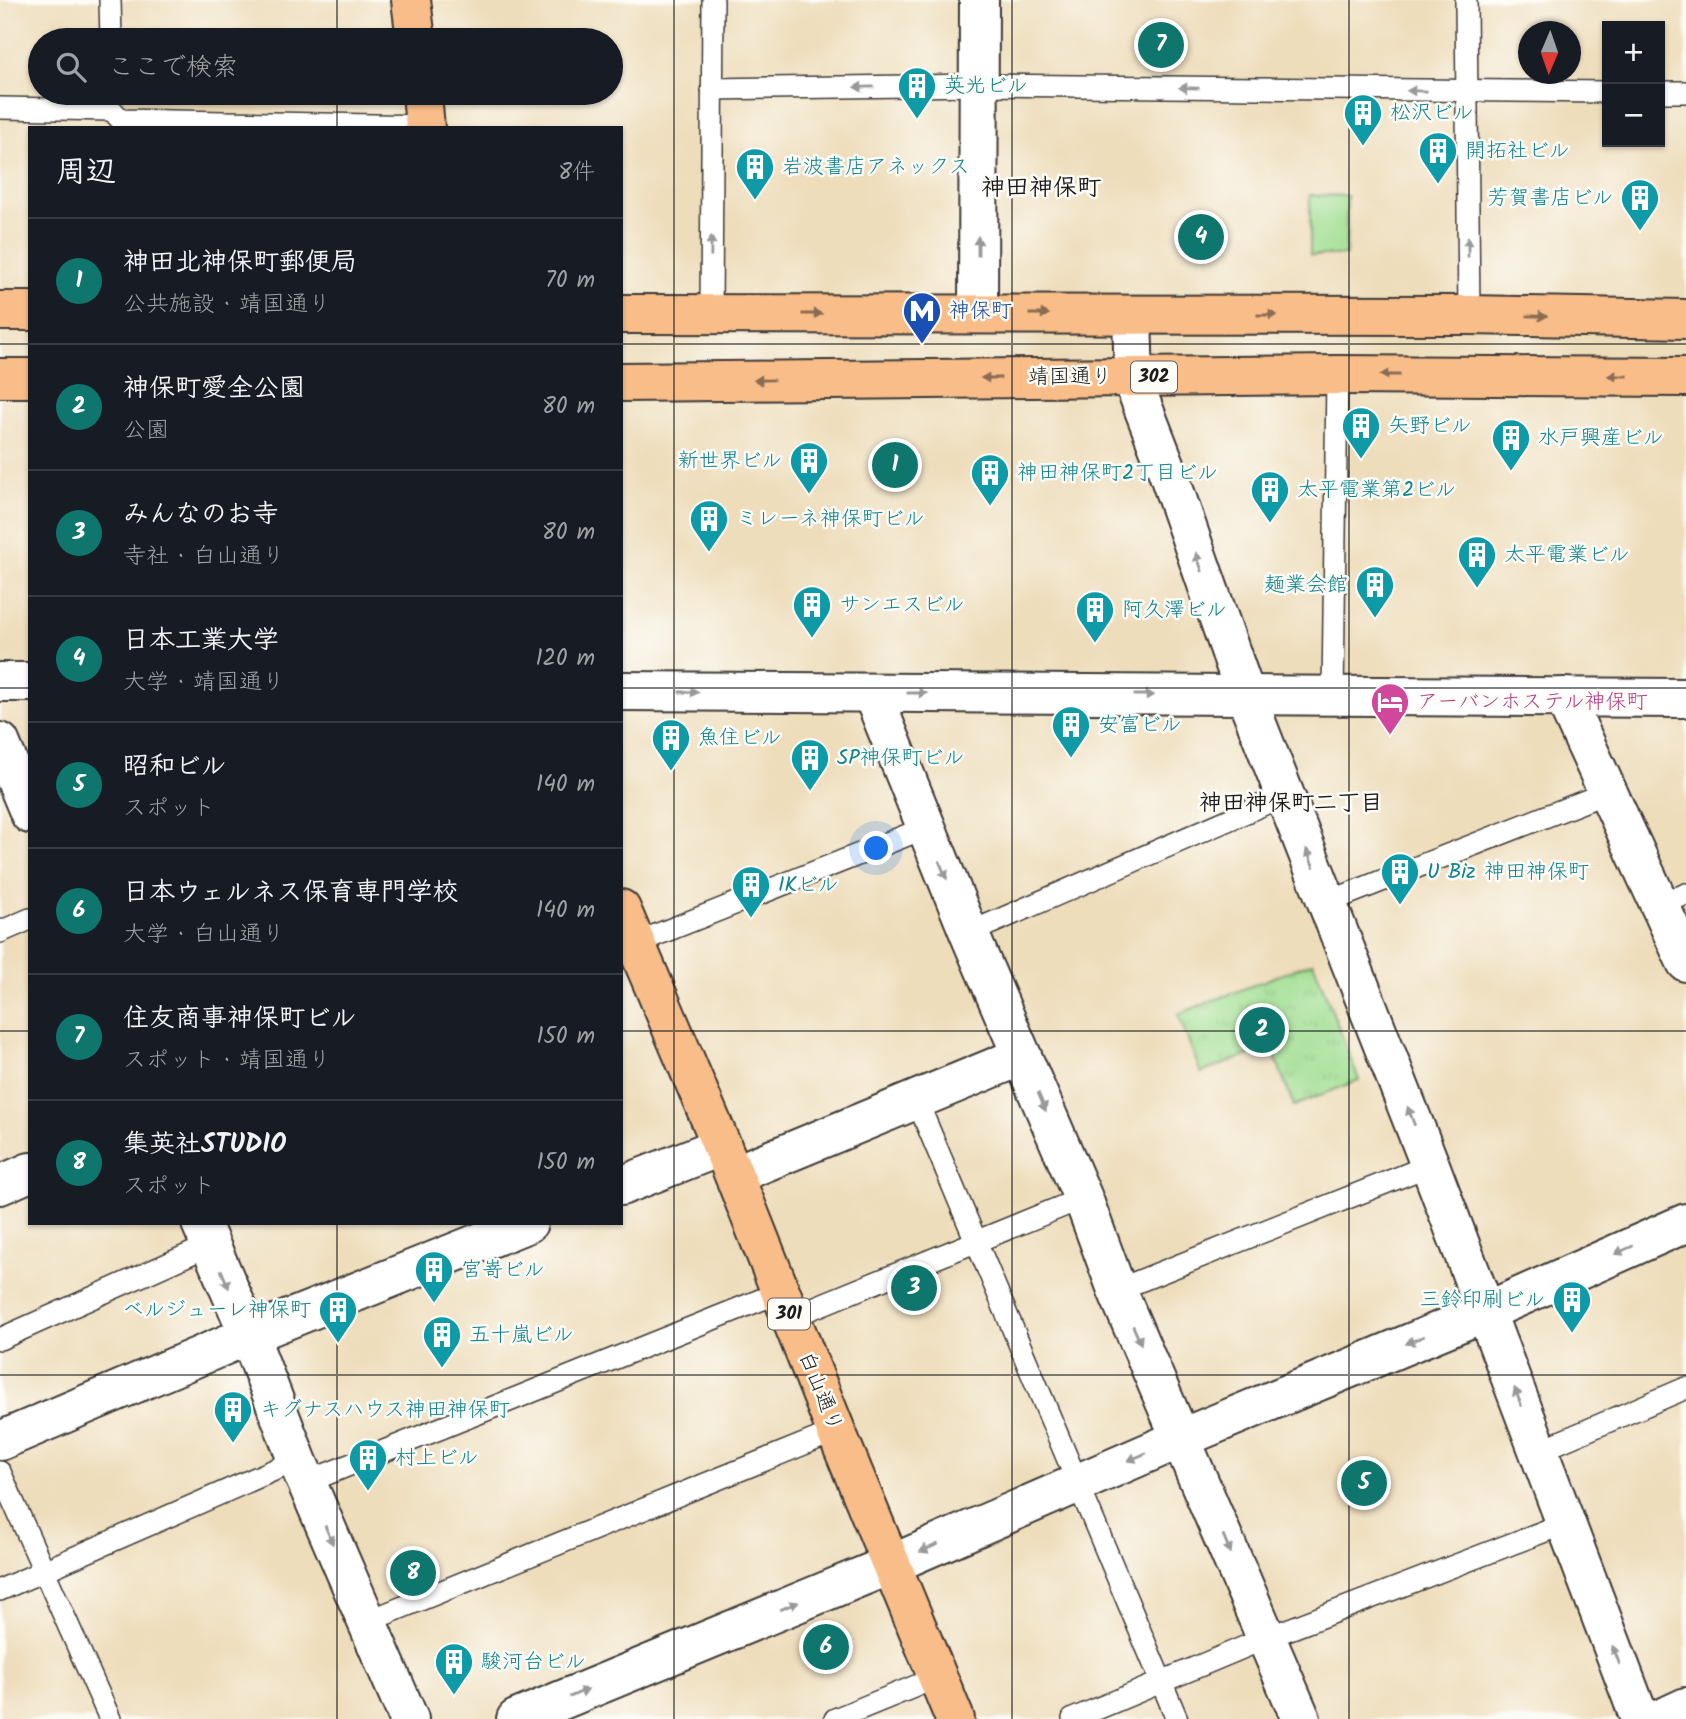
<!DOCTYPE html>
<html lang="ja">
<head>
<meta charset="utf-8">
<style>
  :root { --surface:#171b24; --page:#20242c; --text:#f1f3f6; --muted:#9ea1a6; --line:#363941; --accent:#0f766e }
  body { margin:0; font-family:Kalam,"Klee One",sans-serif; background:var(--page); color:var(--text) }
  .controls { position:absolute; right:21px; top:21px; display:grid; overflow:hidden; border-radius:0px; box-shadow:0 2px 5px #0004 }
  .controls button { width:63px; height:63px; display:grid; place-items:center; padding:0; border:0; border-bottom:2px solid var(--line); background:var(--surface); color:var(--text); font:35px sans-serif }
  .compass { position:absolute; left:1518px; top:21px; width:63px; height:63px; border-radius:50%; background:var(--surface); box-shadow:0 2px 5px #0004; rotate:182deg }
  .you { position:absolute; left:877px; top:849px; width:24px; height:24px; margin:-18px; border:5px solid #fff; border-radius:50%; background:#1a73e8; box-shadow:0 0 0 10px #1a73e833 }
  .badge { display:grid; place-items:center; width:46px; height:46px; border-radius:50%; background:var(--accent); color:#fff; font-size:23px; font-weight:700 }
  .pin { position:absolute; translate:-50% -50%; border:4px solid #fff; box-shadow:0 2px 7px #0006 }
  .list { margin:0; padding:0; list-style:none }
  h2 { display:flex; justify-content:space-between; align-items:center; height:91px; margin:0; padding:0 28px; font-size:30px }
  h2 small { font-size:23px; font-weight:400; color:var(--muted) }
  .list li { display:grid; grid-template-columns:46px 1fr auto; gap:21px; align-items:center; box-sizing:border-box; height:126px; padding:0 28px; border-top:2px solid var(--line) }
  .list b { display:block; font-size:26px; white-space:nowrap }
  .list p { margin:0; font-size:23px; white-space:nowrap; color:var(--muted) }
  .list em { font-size:23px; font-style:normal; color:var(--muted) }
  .icon { flex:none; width:38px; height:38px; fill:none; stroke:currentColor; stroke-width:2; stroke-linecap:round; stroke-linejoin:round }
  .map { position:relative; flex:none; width:1686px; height:1719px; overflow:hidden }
  .search { position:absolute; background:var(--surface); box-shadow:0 2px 5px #0004; left:28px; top:28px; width:595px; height:77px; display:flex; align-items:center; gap:18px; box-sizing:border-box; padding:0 24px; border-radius:38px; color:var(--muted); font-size:26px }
  .panel { position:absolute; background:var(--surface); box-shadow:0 2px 5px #0004; left:28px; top:126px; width:595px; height:1099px; border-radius:0px }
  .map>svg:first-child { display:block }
  .grass { fill:#a0de92; stroke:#5e7d57; stroke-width:2 }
  .park { fill:url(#park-tufts); stroke:#5e7d57; stroke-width:2 }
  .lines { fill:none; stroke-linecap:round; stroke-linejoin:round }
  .lane-casing { stroke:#3c3934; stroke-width:24 }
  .street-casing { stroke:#3c3934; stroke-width:42 }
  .primary-casing { stroke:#3c3934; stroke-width:42 }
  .lane { stroke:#fff; stroke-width:21 }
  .street { stroke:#fff; stroke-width:38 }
  .primary { stroke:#f8bd89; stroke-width:38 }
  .oneway { fill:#999 }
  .oneway2 { fill:#8a6c52 }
  .grid { fill:none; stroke:#1c1c1c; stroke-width:2; stroke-opacity:0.55 }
  .labels { text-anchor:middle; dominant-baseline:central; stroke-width:5; stroke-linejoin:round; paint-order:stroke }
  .shield { fill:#fdfcf7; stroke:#605f5e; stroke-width:2 }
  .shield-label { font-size:19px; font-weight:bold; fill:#1c1c1c }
  .culture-label { font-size:21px; fill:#0d838f; stroke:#fdfcf7; text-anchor:start }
  .transit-label { font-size:21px; fill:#164399; stroke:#fdfcf7; text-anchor:start }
  .street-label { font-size:21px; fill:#1c1c1c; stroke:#fdfcf7 }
  .hotel-label { font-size:21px; fill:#b23c85; stroke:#fdfcf7; text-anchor:start }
  .neighbourhood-label { font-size:23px; font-weight:bold; fill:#1c1c1c; stroke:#fdfcf7 }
  .quarter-label { font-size:24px; font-weight:bold; fill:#1c1c1c; stroke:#fdfcf7 }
</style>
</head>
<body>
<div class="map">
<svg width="1686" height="1719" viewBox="0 0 1686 1719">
  <defs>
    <pattern id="park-tufts" width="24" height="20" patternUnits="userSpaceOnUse" patternTransform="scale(1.75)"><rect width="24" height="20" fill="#a0de92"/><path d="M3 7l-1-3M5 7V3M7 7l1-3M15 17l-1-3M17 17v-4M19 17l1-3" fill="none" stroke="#89be7d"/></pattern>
  </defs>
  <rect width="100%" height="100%" fill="#fdfcf7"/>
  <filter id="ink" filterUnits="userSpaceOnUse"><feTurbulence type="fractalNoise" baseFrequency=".0143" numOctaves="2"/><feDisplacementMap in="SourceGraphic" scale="14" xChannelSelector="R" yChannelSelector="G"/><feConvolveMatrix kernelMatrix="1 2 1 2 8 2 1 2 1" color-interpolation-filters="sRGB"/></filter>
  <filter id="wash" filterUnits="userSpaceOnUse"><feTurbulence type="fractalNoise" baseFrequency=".00686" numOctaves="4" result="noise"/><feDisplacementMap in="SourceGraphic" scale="28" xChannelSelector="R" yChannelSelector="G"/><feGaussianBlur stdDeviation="1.57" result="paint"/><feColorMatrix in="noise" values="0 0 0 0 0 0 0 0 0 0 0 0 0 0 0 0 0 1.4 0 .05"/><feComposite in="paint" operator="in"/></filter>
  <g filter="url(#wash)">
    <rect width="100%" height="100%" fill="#edb"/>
    <polygon class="grass" points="1310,195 1347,196 1346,255 1310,255"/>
    <polygon class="park" points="1313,962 1359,1080 1294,1106 1271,1046 1201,1073 1178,1014"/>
  </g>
  <g filter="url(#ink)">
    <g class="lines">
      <g class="lane-casing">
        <g id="lane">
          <polyline points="110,0 111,40"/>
          <polyline points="1466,0 1469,315"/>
          <polyline points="712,89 979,85 1607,92"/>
          <polyline points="1660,92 1686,92"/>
          <polyline points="0,108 112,110 121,120 425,126"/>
          <polyline points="711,314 713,0"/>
          <polyline points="1333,696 1337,375"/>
          <polyline points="1328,902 1608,792"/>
          <polyline points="1661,905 1686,894"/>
          <polyline points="0,932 30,919"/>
          <polyline points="969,933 1285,795"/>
          <polyline points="636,943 925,828"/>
          <polyline points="917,1101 1177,1719"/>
          <polyline points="1117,1290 1430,1165"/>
          <polyline points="791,1317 1083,1198"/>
          <polyline points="0,1339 210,1245"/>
          <polyline points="1539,1451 1686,1388"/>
          <polyline points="0,1472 110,1719"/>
          <polyline points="307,1482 780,1292"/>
          <polyline points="0,1590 297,1460"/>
          <polyline points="366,1622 836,1431"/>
          <polyline points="835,1719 938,1677"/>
          <polyline points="1073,1719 1266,1638 1566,1523"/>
        </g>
      </g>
      <g class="street-casing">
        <g id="street">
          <polyline points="978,314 979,0"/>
          <polyline points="1132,315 1134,384 1165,464 1246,696 1430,1165 1640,1719"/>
          <polyline points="0,682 30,682"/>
          <polyline points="621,691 1686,698"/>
          <polyline points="872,693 969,933 1083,1198 1117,1290 1301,1719"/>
          <polyline points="1564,697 1686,962"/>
          <polyline points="0,742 30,814"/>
          <polyline points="734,1175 1022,1056"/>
          <polyline points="0,1185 30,1172"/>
          <polyline points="621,1186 722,1146"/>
          <polyline points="201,1223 249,1335 297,1460 409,1719"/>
          <polyline points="0,1441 249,1335 528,1223"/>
          <polyline points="516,1719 892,1564 1182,1438 1485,1312 1686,1223"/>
          <polyline points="1660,1719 1686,1707"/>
        </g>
      </g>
      <g class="primary-casing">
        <g id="primary">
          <polyline points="411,0 416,40"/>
          <polyline points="422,93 425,128"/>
          <polyline points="0,311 30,311"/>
          <polyline points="621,314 1469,315 1686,319"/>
          <polyline points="0,378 30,378"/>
          <polyline points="621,382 1337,375 1686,377"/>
          <polyline points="621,909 734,1175 836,1431 955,1719"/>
        </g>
      </g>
      <use href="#lane" class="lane"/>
      <use href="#street" class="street"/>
      <use href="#primary" class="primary"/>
    </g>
    <defs><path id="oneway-solid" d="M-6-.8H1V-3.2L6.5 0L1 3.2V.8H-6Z" transform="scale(1.75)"/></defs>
    <g class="oneway">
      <use href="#oneway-solid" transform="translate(864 87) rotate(179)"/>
      <use href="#oneway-solid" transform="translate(1189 88) rotate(-179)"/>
      <use href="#oneway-solid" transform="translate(1417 91) rotate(-179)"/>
      <use href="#oneway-solid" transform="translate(711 246) rotate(-89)"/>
      <use href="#oneway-solid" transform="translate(978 246) rotate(-90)"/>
      <use href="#oneway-solid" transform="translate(1468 247) rotate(-90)"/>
      <use href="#oneway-solid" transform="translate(1199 562) rotate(-109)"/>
      <use href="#oneway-solid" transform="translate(689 692)"/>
      <use href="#oneway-solid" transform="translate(917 693)"/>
      <use href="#oneway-solid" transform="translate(1144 695)"/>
      <use href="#oneway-solid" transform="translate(1310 858) rotate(-112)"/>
      <use href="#oneway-solid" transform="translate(943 870) rotate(67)"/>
      <use href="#oneway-solid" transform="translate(1042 1102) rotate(67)"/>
      <use href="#oneway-solid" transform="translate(1411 1116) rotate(-111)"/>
      <use href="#oneway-solid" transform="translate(1624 1250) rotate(156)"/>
      <use href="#oneway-solid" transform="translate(225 1279) rotate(67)"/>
      <use href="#oneway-solid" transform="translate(1137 1335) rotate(66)"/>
      <use href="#oneway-solid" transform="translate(1415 1340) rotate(157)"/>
      <use href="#oneway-solid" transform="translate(1518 1397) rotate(-111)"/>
      <use href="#oneway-solid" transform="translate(1137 1457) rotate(157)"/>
      <use href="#oneway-solid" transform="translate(329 1535) rotate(67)"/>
      <use href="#oneway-solid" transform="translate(1227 1544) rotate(67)"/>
      <use href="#oneway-solid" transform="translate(929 1548) rotate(157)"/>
      <use href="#oneway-solid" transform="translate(789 1606) rotate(-23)"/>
      <use href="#oneway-solid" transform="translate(1616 1655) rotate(-111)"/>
      <use href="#oneway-solid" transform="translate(579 1693) rotate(-23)"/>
    </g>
    <g class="oneway2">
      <use href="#oneway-solid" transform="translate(812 314)"/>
      <use href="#oneway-solid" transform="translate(1039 314)"/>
      <use href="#oneway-solid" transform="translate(1267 315)"/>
      <use href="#oneway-solid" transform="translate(1537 316) rotate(1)"/>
      <use href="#oneway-solid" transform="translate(1390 375) rotate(-180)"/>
      <use href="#oneway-solid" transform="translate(1618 376) rotate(-179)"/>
      <use href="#oneway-solid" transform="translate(991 378) rotate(180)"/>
      <use href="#oneway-solid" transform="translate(764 380) rotate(179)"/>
    </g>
  </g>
  <path class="grid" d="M337,0V40M674,0V1719M1012,0V1719M1349,0V1719M337,93V128M0,344H30M621,344H1686M0,688H30M621,688H1686M0,1031H30M621,1031H1686M337,1223V1719M0,1375H1686"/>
  <defs>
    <g id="building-pin" transform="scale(2.0125)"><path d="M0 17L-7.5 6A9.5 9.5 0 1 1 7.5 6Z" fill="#0f9aa8" stroke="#fdfcf7"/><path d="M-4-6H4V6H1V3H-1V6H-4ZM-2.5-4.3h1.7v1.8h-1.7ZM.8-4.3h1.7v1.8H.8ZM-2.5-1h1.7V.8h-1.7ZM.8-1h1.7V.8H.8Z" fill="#fff"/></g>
    <g id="metro-pin" transform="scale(2.0125)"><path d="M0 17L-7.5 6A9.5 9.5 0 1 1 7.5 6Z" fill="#1a4fb4" stroke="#fdfcf7"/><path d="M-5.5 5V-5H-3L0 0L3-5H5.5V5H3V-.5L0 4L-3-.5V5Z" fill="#fff"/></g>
    <g id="hotel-pin" transform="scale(2.0125)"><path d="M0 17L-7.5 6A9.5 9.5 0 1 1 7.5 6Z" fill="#d1479c" stroke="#fdfcf7"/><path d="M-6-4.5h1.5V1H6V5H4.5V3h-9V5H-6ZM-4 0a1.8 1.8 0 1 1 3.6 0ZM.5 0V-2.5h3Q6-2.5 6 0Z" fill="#fff"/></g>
  </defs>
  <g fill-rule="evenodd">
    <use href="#building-pin" x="917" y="86"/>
    <use href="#building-pin" x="1363" y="113"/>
    <use href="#building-pin" x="1438" y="151"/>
    <use href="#building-pin" x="755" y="167"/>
    <use href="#building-pin" x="1640" y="198"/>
    <use href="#metro-pin" x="922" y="311"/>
    <use href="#building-pin" x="1361" y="426"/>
    <use href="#building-pin" x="1511" y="438"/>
    <use href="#building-pin" x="809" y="461"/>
    <use href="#building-pin" x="990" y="473"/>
    <use href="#building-pin" x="1270" y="490"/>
    <use href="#building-pin" x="709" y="519"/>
    <use href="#building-pin" x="1477" y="555"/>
    <use href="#building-pin" x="1375" y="585"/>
    <use href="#building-pin" x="812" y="605"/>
    <use href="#building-pin" x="1095" y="610"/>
    <use href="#hotel-pin" x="1390" y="702"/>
    <use href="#building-pin" x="1071" y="725"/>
    <use href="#building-pin" x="671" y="738"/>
    <use href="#building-pin" x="810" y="758"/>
    <use href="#building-pin" x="1400" y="872"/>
    <use href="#building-pin" x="751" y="885"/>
    <use href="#building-pin" x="434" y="1270"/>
    <use href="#building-pin" x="1572" y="1300"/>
    <use href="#building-pin" x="338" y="1310"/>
    <use href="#building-pin" x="442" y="1335"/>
    <use href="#building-pin" x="233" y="1410"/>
    <use href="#building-pin" x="368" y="1458"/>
    <use href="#building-pin" x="454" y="1662"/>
  </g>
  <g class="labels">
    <g class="shield">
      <rect x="1131" y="361.5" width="46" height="31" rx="5"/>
      <rect x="768" y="1298.5" width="42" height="31" rx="5"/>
    </g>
    <g class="shield-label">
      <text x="1154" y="377">302</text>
      <text x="789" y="1314">301</text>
    </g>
    <g class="culture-label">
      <text x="944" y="86">英光ビル</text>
      <text x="1390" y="113">松沢ビル</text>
      <text x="1465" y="151">開拓社ビル</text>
      <text x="782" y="167">岩波書店アネックス</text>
      <text x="1613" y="198" text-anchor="end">芳賀書店ビル</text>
      <text x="1388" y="426">矢野ビル</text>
      <text x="1538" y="438">水戸興産ビル</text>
      <text x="782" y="461" text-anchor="end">新世界ビル</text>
      <text x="1017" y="473">神田神保町2丁目ビル</text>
      <text x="1297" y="490">太平電業第2ビル</text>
      <text x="736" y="519">ミレーネ神保町ビル</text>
      <text x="1504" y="555">太平電業ビル</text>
      <text x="1348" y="585" text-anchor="end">麺業会館</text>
      <text x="839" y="605">サンエスビル</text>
      <text x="1122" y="610">阿久澤ビル</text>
      <text x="1098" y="725">安富ビル</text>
      <text x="698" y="738">魚住ビル</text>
      <text x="837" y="758">SP神保町ビル</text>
      <text x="1427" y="872">U Biz 神田神保町</text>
      <text x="778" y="885">IKビル</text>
      <text x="461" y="1270">宮嵜ビル</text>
      <text x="1545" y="1300" text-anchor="end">三鈴印刷ビル</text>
      <text x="311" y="1310" text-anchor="end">ベルジューレ神保町</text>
      <text x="469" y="1335">五十嵐ビル</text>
      <text x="260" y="1410">キグナスハウス神田神保町</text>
      <text x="395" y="1458">村上ビル</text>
      <text x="481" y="1662">駿河台ビル</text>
    </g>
    <g class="transit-label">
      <text x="949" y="311">神保町</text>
    </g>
    <g class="street-label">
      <text x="1070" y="377">靖国通り</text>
      <text transform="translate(820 1392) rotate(68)">白山通り</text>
    </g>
    <g class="hotel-label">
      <text x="1417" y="702">アーバンホステル神保町</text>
    </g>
    <g class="neighbourhood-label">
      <text x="1291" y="804">神田神保町二丁目</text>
    </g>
    <g class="quarter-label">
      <text x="1041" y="188">神田神保町</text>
    </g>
  </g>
</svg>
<div class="controls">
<button>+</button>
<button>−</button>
</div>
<svg class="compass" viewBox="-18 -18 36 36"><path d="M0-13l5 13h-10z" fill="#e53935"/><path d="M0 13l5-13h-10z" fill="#9ea1a6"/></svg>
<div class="you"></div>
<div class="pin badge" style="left:895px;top:465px">1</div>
<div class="pin badge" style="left:1262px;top:1030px">2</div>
<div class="pin badge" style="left:914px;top:1288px">3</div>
<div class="pin badge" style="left:1201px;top:237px">4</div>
<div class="pin badge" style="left:1364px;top:1483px">5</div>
<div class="pin badge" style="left:826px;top:1647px">6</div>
<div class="pin badge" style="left:1161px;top:45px">7</div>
<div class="pin badge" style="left:413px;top:1573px">8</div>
<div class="search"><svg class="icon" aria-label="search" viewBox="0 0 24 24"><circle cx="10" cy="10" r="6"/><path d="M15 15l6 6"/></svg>ここで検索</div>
<section class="panel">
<h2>周辺<small>8件</small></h2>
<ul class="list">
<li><span class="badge">1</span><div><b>神田北神保町郵便局</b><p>公共施設 · 靖国通り</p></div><em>70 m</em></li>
<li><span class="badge">2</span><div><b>神保町愛全公園</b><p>公園</p></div><em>80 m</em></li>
<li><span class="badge">3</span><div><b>みんなのお寺</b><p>寺社 · 白山通り</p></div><em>80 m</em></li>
<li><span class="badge">4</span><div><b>日本工業大学</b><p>大学 · 靖国通り</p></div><em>120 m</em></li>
<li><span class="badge">5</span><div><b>昭和ビル</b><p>スポット</p></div><em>140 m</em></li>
<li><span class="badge">6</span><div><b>日本ウェルネス保育専門学校</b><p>大学 · 白山通り</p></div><em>140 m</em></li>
<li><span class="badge">7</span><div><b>住友商事神保町ビル</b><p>スポット · 靖国通り</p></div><em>150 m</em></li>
<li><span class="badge">8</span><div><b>集英社STUDIO</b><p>スポット</p></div><em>150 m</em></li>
</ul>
</section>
</div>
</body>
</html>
